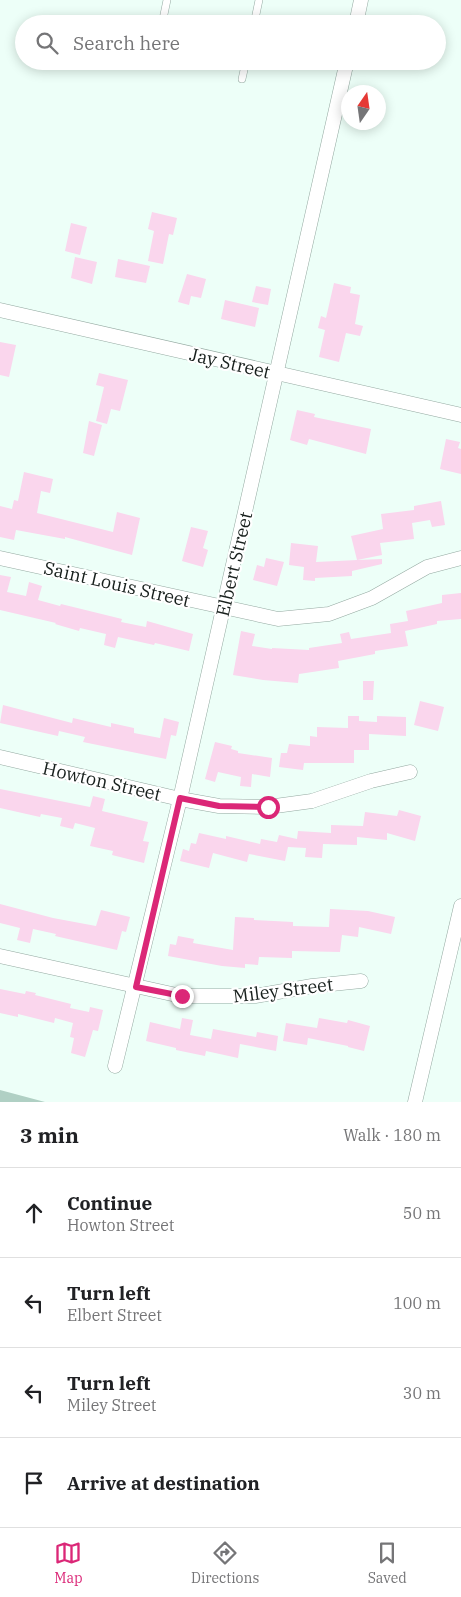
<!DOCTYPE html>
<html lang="en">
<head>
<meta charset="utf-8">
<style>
  :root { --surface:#fff; --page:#f2f2f2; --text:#202124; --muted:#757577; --line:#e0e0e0; --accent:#db2777 }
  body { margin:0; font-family:"IBM Plex Serif",serif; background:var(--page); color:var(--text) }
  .compass { position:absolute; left:341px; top:85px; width:45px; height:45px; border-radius:50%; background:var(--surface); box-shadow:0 2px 12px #0003; rotate:13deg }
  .stop { position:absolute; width:15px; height:15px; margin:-11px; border:4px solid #db2777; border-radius:50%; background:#fff }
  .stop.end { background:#db2777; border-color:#fff; box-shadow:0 1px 5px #0008 }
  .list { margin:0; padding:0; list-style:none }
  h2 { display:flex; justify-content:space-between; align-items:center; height:65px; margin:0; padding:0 20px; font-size:21px }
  h2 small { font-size:16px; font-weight:400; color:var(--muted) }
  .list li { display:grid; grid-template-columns:32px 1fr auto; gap:15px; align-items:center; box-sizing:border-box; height:90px; padding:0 20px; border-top:1px solid var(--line) }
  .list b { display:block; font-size:19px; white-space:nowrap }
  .list p { margin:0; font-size:16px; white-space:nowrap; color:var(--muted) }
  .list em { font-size:16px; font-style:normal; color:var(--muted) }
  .icon { flex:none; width:28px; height:28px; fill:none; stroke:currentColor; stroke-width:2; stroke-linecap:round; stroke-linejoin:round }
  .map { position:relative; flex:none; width:461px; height:1102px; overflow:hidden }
  .search { position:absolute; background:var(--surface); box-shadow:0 2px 12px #0003; left:15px; right:15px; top:15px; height:55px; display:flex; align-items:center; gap:12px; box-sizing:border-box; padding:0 18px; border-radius:28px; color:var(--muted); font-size:19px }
  .sheet { height:425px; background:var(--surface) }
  nav { display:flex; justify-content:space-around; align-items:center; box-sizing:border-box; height:70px; border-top:1px solid var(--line); background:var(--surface); font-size:14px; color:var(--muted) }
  nav a { display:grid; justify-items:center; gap:2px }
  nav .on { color:var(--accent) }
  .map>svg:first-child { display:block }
  .green { fill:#b0d0c4 }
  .building { fill:#fad6ed }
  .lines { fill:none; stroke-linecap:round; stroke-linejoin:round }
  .lane-casing { stroke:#94a9a1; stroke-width:8 }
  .street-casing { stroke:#94a9a1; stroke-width:15 }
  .lane { stroke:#fff; stroke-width:7 }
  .street { stroke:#fff; stroke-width:14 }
  .route { stroke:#db2777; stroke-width:6 }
  .labels { text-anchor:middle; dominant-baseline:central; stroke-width:4.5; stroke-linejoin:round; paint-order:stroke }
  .street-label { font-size:18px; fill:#171f1c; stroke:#fff }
</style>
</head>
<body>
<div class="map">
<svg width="461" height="1102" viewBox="0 0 461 1102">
  <rect width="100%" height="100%" fill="#edfff8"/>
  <polygon class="green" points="0,1090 45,1102 0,1102"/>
  <g class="building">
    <polygon points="152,212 177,218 173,235 169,234 163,264 148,261 154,231 148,229"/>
    <polygon points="71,223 87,227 80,255 65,251"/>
    <polygon points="75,257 97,262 92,284 71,278"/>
    <polygon points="118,259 150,266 146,283 115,277"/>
    <polygon points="187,274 206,279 201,298 191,296 189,305 178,302"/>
    <polygon points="334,283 351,287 350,293 360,295 355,324 363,326 360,336 346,333 339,362 319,357 325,330 318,328 321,316 326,318"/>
    <polygon points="256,286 271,289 268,305 252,302"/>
    <polygon points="225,300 259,308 255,327 221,319"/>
    <polygon points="0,342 16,345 9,377 0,375"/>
    <polygon points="99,373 128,380 120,411 111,409 107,424 96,421 104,387 96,385"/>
    <polygon points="297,410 315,414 314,417 371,429 366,454 309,439 307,445 290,440"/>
    <polygon points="89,421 102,425 94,456 83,453"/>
    <polygon points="446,439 460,442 458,448 461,449 461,474 440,469"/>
    <polygon points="24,472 53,479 50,493 41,491 37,513 113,532 117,512 140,518 132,555 65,537 65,539 16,530 14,540 0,537 0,506 12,509 14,500 18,501"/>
    <polygon points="441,501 445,525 432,527 430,520 412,523 414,539 380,543 382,555 357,560 382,559 382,564 352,571 352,576 315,578 315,581 303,580 304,567 289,565 291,543 318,546 316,562 357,560 351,536 383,529 381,514 414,510 414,506"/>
    <polygon points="191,527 208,531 203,548 208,550 203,567 182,561"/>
    <polygon points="266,558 284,562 277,586 253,580 257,565 264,567"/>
    <polygon points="0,575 11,577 7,592 26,596 29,582 42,586 38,600 60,606 61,604 122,619 121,622 146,627 147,621 193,634 189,651 155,643 154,645 118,637 115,648 104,645 106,634 80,628 79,631 55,624 56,623 0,610"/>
    <polygon points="461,593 461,619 437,621 437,624 405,631 408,646 375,651 375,654 338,661 339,668 299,674 298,683 263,680 233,675 241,631 255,634 252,646 272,649 272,648 309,650 309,648 342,643 340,634 349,632 351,639 391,633 390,624 408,621 406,611 442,603 442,595"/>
    <polygon points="363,681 374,681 373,700 363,700"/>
    <polygon points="420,701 444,707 438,731 414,725"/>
    <polygon points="3,705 72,723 73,718 111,727 111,723 134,728 134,733 160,738 164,718 179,722 176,736 171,735 166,759 83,742 85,737 59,731 58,736 0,723"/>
    <polygon points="348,716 359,716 359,721 377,722 377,716 406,717 406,736 369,734 369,750 354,750 354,763 304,763 303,770 279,767 281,753 287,753 289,744 310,746 310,736 317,737 317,727 348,728"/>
    <polygon points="215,742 232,746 231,749 238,751 238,753 272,758 270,777 252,774 251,787 240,786 241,777 218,772 215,782 205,779"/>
    <polygon points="0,789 90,807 93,796 105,799 102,811 148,822 143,841 149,842 144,863 112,855 113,851 90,846 95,828 75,823 73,829 60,826 62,818 41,814 40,817 0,808"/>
    <polygon points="399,810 421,816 415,841 387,833 387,840 357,837 357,845 323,844 322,858 305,857 306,848 288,847 285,861 249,854 247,862 213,853 209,868 180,861 183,849 189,851 191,843 196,844 199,833 226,839 226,836 260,844 261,839 277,842 279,835 297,839 298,831 331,833 331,825 363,826 365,812 397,816"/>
    <polygon points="0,904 53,918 96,926 101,910 130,917 126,932 122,931 117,950 55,936 56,934 33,929 30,943 17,940 20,928 0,923"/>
    <polygon points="330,909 368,911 395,917 391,934 359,927 358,937 342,935 340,952 292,951 292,958 259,957 258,965 245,964 245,968 222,966 168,956 170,944 176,945 178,936 194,939 193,943 233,950 235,917 254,918 254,920 293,922 293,926 329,927"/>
    <polygon points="0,989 25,994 26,991 36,993 35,995 71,1004 70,1008 89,1012 90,1007 103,1010 98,1031 93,1030 85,1057 71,1053 74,1038 70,1037 73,1023 55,1018 54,1023 18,1014 18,1017 0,1013"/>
    <polygon points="182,1018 193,1020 190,1035 211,1039 213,1029 256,1037 257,1032 278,1036 276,1051 240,1044 238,1058 206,1051 205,1056 176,1050 176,1048 146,1041 150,1022 180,1029"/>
    <polygon points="319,1018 347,1023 348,1020 370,1026 364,1051 348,1047 348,1046 308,1038 307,1045 283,1041 286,1023 317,1028"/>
  </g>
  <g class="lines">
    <g class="lane-casing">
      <g id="lane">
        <polyline points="162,24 167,0"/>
        <polyline points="254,24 259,0"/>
        <polyline points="242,79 246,61"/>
      </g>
    </g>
    <g class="street-casing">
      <g id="street">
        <polyline points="356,24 361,0"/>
        <polyline points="0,310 461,415"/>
        <polyline points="0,558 278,619 329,614 372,598 427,567 461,558"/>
        <polyline points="0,757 180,799 219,806 268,807 312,801 371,781 410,772"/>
        <polyline points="0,956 181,996 255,996 312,986 361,981"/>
        <polyline points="115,1066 180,799 347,61"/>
        <polyline points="415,1102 461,906"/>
      </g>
    </g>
    <use href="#lane" class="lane"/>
    <use href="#street" class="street"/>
  </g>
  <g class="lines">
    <polyline class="route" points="182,996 136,987 180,798 219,806 268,807"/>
  </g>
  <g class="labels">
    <g class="street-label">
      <text transform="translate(230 363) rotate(13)">Jay Street</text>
      <text transform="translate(234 564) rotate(-77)">Elbert Street</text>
      <text transform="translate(117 584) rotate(13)">Saint Louis Street</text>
      <text transform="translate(102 781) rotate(13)">Howton Street</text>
      <text transform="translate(283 990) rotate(-7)">Miley Street</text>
    </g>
  </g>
</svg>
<svg class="compass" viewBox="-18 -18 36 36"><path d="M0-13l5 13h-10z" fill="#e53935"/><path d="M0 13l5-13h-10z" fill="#757577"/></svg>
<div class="stop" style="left:268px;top:807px"></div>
<div class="stop end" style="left:182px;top:996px"></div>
<div class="search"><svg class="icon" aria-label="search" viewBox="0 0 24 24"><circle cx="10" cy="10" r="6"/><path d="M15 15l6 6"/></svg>Search here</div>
</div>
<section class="sheet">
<h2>3 min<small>Walk · 180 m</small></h2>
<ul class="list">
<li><svg class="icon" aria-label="ahead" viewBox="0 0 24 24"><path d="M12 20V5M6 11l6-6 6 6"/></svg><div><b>Continue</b><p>Howton Street</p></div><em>50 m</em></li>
<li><svg class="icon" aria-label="left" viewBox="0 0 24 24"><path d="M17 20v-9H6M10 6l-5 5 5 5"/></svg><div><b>Turn left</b><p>Elbert Street</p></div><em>100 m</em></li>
<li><svg class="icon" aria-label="left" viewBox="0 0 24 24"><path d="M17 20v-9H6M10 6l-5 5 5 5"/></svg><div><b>Turn left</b><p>Miley Street</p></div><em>30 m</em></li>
<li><svg class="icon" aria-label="arrive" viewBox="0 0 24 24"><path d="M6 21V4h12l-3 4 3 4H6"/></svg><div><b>Arrive at destination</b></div></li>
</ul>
</section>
<nav>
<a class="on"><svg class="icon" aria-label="map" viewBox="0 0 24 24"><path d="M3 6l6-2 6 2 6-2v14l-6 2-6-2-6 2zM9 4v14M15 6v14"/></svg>Map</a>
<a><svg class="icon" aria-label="directions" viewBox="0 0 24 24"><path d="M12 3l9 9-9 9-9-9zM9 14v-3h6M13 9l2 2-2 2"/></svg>Directions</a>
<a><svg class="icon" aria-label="saved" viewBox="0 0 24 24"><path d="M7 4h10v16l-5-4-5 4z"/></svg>Saved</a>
</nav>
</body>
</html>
